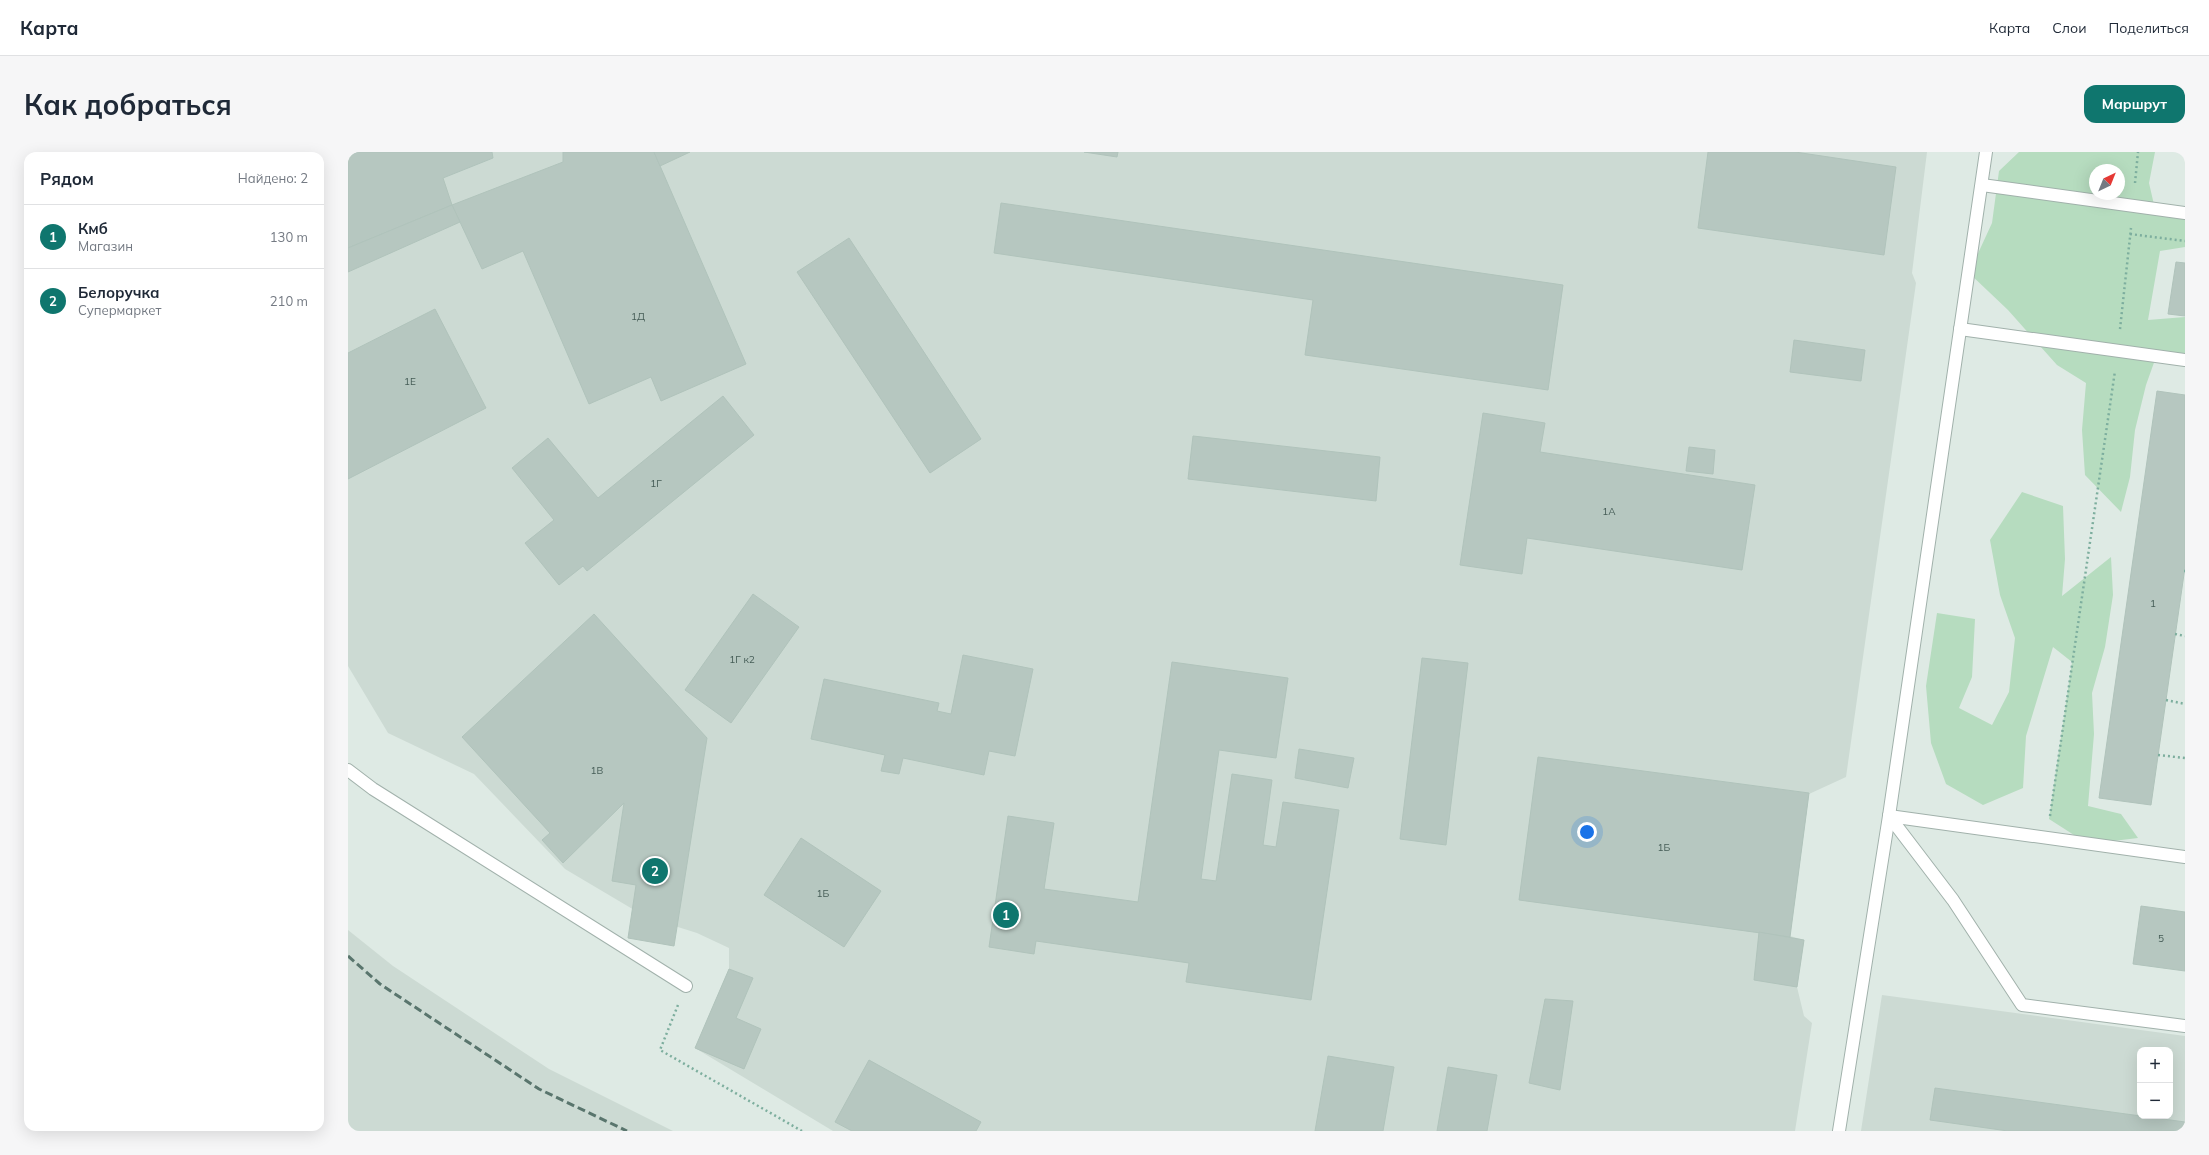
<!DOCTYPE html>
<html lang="ru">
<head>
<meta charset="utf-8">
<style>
  :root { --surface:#fff; --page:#f6f6f7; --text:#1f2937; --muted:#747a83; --line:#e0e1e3; --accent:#0f766e }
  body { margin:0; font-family:Mulish,sans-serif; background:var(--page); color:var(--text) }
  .controls { position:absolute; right:12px; bottom:12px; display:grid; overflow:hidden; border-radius:8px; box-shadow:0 4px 16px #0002 }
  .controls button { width:36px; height:36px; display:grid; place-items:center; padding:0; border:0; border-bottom:1px solid var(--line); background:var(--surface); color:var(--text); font:20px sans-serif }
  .compass { position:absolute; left:1741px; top:12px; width:36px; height:36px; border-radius:50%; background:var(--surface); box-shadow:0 4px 16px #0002; rotate:43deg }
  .you { position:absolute; left:1239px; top:680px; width:14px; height:14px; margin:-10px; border:3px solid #fff; border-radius:50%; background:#1a73e8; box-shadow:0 0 0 6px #1a73e833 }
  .badge { display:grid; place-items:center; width:26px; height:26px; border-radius:50%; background:var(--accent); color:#fff; font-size:13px; font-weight:700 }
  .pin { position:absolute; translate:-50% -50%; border:2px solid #fff; box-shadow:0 1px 4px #0006 }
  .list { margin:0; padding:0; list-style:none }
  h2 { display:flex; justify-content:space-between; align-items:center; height:52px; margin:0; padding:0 16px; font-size:17px }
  h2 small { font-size:13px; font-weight:400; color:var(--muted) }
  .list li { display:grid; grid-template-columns:26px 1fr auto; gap:12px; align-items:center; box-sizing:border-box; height:64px; padding:0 16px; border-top:1px solid var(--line) }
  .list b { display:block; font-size:15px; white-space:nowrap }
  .list p { margin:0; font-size:13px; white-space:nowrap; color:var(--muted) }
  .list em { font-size:13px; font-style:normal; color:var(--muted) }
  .map { position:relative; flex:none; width:1837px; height:979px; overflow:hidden; border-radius:12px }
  header { display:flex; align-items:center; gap:24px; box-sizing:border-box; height:56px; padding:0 20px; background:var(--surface); border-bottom:1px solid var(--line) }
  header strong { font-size:19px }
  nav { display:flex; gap:22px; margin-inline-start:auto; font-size:14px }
  .intro { display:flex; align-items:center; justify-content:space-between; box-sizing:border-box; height:96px; padding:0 24px }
  h1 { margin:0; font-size:28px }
  .button { padding:10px 18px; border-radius:12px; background:var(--accent); color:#fff; font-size:14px; font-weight:700 }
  main { display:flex; gap:24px; padding:0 24px }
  aside { flex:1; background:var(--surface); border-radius:12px; box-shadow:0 4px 16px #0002 }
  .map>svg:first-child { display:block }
  .built { fill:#ccdad3; fill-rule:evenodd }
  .green { fill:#b6dcbf; fill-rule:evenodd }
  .building { fill:#b6c7c0; stroke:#b0c3bb }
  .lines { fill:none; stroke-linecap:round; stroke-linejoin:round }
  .minor-casing { stroke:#a1b1ab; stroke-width:14 }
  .path { stroke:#7dae9e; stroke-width:2.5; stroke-dasharray:2 3; stroke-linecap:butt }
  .minor { stroke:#fff; stroke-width:12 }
  .rail { stroke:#59756d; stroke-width:3; stroke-dasharray:8 4; stroke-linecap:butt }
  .labels { text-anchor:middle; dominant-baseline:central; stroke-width:3; stroke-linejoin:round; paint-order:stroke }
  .number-label { font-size:10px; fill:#455c56 }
</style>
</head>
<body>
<header>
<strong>Карта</strong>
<nav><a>Карта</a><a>Слои</a><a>Поделиться</a></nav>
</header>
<div class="intro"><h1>Как добраться</h1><a class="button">Маршрут</a></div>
<main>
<aside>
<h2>Рядом<small>Найдено: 2</small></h2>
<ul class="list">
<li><span class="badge">1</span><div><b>Кмб</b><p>Магазин</p></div><em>130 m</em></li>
<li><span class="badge">2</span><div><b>Белоручка</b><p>Супермаркет</p></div><em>210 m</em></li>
</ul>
</aside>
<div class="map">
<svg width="1837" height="979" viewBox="0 0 1837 979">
  <rect width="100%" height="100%" fill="#deeae4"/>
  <g class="built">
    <polygon points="0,0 1579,0 1564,121 1568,131 1498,625 1461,642 1442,784 1456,788 1449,835 1456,864 1464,871 1447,979 485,979 347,896 381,817 381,796 349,781 298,765 217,717 126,622 40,581 0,514"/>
    <polygon points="0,778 45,814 201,917 325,979 0,979"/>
    <path d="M1534,843L1837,884V979H1513ZM1792,898H1822V964H1792Z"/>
  </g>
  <g class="green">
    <path d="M1671,0H1807L1801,31L1807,57L1837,61V95L1812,99L1800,168L1837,165V214L1808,205L1798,233L1787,278L1782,325L1773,360L1737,323L1734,278L1738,231L1709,213L1660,158L1621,121L1644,71L1651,19ZM1747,18H1771V42H1747Z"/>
    <polygon points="1674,340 1715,354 1717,407 1714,444 1763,405 1765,443 1757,495 1744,541 1746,582 1740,654 1773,662 1790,686 1740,692 1701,667 1724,510 1705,495 1678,584 1675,636 1635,653 1598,632 1583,591 1578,534 1589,461 1627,467 1624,525 1611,556 1644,573 1661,540 1667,486 1652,443 1642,388"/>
  </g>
  <g class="building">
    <polygon points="9,0 144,0 145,6 95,26 104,53 0,96 0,4"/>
    <polygon points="215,0 306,0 398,212 313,249 303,225 241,252 175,99 134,117 104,53 215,10"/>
    <polygon points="306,0 342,0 312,14"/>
    <polygon points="736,0 770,0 769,5"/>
    <polygon points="1360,0 1447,0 1548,15 1536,103 1350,76"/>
    <polygon points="653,51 1215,133 1200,238 957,203 965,148 646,101"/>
    <polygon points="104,53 112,70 0,120 0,96"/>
    <polygon points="501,86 633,287 582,321 449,120"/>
    <polygon points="1828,110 1837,111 1837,164 1820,162"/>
    <polygon points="87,157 138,256 0,327 0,201"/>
    <polygon points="1446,188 1517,198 1513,229 1442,220"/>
    <polygon points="1809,239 1837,243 1837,415 1803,653 1751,646"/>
    <polygon points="375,244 406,283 239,419 235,414 211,433 177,391 206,368 164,316 200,286 250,346"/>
    <polygon points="1135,261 1197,271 1192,300 1407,333 1394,418 1179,386 1174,422 1112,413"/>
    <polygon points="845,284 1032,305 1028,349 840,327"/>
    <polygon points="1341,295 1367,298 1365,322 1338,319"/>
    <polygon points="405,442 451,475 383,571 337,538"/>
    <polygon points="246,462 359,586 326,794 280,786 288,733 264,729 276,651 215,711 194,688 202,681 114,585"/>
    <polygon points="615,503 685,517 667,604 641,599 636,623 555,606 551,622 533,619 537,603 463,587 476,527 591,551 589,559 603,562"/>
    <polygon points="1074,506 1120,511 1098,693 1052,687"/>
    <polygon points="824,510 940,526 928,606 871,598 853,727 868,729 884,622 924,628 915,693 928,695 935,650 991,658 963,848 838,830 841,811 688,789 686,802 641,795 660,664 706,671 696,737 790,750"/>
    <polygon points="951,597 1006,606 1000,636 947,626"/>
    <polygon points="1190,605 1461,641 1442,785 1171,748"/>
    <polygon points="453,686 533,739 496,795 416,743"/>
    <polygon points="1793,754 1837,760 1837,819 1785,812"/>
    <polygon points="1411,780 1456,788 1449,835 1406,828"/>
    <polygon points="381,817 405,826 388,866 413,877 396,917 347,896"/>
    <polygon points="1197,847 1225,849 1212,938 1181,931"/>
    <polygon points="980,904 1046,915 1035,979 967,979"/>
    <polygon points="521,908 633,970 628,979 504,979 487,970"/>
    <polygon points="1100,915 1149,923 1139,979 1089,979"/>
    <polygon points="1587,936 1837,970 1837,979 1660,979 1582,968"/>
  </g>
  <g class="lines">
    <g class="minor-casing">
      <g id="minor">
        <polyline points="1634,33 1837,61"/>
        <polyline points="1612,177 1837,208"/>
        <polyline points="0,618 25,637 338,834"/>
        <polyline points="1541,664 1605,748 1674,853 1837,874"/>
        <polyline points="1541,664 1837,705"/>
        <polyline points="1491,979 1541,664 1638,0"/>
      </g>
    </g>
    <g class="path">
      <polyline points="1787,31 1790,0"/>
      <polyline points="1782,82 1837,89"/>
      <polyline points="1772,177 1783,76"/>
      <polyline points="1836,419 1837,419"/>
      <polyline points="1827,482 1837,484"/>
      <polyline points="1818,548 1837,552"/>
      <polyline points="1810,603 1837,606"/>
      <polyline points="1702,664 1767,219"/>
      <polyline points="330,853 312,898 454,979"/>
    </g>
    <use href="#minor" class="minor"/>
    <polyline class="rail" points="0,804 32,832 191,937 279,979"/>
  </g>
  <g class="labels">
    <g class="number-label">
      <text x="290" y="164">1Д</text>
      <text x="62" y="229">1Е</text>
      <text x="308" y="331">1Г</text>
      <text x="1261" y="359">1А</text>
      <text x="1805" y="451">1</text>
      <text x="394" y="507">1Г к2</text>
      <text x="249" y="618">1В</text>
      <text x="1316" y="695">1Б</text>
      <text x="475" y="741">1Б</text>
      <text x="1813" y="786">5</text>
    </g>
  </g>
</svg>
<div class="controls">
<button>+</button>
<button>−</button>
</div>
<svg class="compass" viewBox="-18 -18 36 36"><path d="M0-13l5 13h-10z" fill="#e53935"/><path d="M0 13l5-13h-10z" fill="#747a83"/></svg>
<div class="you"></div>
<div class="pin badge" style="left:658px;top:763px">1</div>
<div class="pin badge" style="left:307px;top:719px">2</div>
</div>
</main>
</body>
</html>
